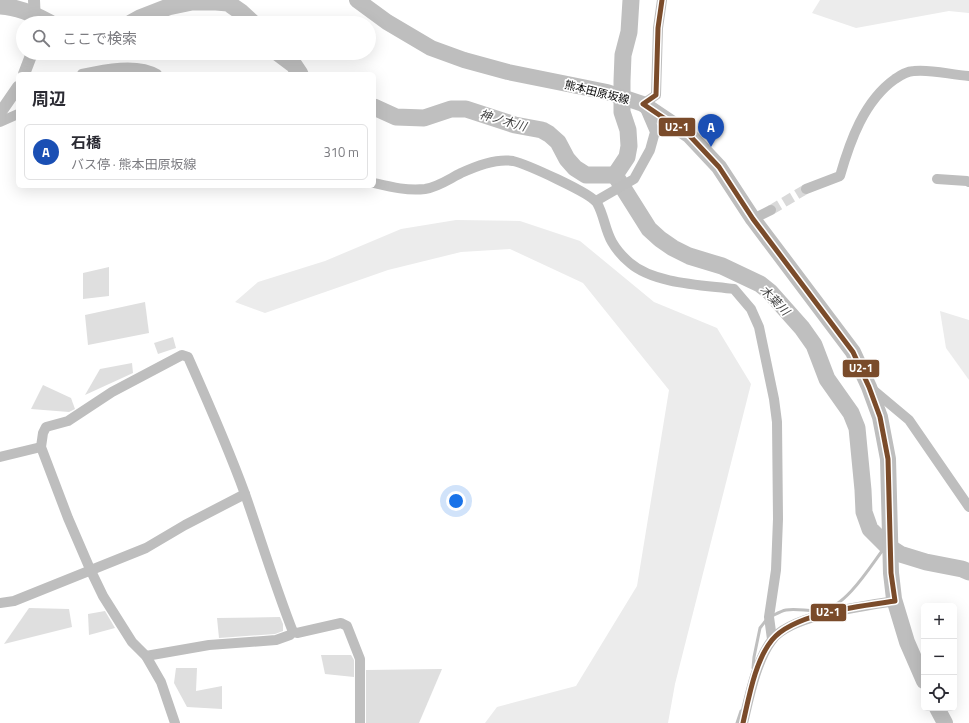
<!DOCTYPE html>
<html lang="ja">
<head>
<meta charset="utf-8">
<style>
  :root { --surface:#fff; --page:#f7f7f7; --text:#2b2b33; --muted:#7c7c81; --line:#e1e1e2; --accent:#595959 }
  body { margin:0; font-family:"Titillium Web","Noto Sans JP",sans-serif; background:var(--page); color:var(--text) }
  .controls { position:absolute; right:12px; bottom:12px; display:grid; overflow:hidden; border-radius:6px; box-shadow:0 4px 16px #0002 }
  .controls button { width:36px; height:36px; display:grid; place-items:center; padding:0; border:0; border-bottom:1px solid var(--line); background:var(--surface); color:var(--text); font:20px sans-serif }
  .you { position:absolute; left:456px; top:501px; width:14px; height:14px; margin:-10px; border:3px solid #fff; border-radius:50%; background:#1a73e8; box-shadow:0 0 0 6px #1a73e833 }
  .badge { display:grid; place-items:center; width:26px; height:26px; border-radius:50%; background:var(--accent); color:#fff; font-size:13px; font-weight:700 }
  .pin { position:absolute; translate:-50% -33px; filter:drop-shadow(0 1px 2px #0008) }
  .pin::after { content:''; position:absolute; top:21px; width:14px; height:12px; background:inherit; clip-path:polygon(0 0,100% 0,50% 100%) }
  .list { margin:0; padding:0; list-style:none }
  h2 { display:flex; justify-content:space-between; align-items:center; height:52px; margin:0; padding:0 16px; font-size:17px }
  h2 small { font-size:13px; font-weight:400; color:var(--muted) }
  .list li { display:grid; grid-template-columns:26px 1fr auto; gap:12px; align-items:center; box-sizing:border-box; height:56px; margin:0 8px 8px; padding:0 8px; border:1px solid var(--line); border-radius:6px }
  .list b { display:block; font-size:15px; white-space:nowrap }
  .list p { margin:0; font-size:13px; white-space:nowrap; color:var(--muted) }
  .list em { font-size:13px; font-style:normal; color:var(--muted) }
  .icon { flex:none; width:22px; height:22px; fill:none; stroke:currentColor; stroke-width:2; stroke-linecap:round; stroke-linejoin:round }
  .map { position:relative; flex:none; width:969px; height:723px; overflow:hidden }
  .search { position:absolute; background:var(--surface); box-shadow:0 4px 16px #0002; left:16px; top:16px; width:360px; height:44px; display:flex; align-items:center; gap:10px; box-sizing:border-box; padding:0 14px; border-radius:22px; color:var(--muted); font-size:15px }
  .panel { position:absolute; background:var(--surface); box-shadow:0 4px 16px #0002; left:16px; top:72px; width:360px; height:116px; border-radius:6px }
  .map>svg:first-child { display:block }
  .green { fill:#ececec }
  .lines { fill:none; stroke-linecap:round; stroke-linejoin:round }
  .stream { stroke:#bfbfbf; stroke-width:3 }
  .river { stroke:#bfbfbf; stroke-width:17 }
  .building { fill:#dfdfdf }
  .minor-tunnel { stroke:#d9d9d9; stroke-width:10; stroke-dasharray:10 5; stroke-linecap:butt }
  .minor { stroke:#bebebe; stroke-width:10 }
  .tertiary { stroke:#bebebe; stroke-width:12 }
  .primary { stroke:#bebebe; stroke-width:16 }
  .bus-1-casing { stroke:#fff; stroke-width:8 }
  .bus-1 { stroke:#7a4b2a; stroke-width:5 }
  .labels { text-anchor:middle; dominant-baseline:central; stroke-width:3.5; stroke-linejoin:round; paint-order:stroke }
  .street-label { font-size:11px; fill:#000; stroke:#fff }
  .water-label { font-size:12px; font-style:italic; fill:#444; stroke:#fff }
  .line-badge { stroke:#fff; stroke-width:1.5 }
  .badge-label { font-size:11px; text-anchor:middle; font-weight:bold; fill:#fff }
</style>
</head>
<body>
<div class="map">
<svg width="969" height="723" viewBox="0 0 969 723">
  <rect width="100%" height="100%" fill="#fff"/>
  <g class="green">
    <polygon points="820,0 969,0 969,13 949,11 856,28 812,13"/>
    <polygon points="456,220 520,221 580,241 654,302 717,328 751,384 675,684 668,723 485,723 497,707 576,686 637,586 669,390 583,283 510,249 461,252 388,270 265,313 235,302 258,282 325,261 401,229"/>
    <polygon points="940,311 969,320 969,380 946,348"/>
  </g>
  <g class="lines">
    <g class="stream">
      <path d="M772,616C776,614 781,611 786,610C797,608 811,612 823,610C847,606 871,565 885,547"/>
      <polyline points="753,668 754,657 760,628 767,619"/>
      <polyline points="737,723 741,711"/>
    </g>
    <g class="river">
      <polyline points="631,0 629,32 623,55 622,81 622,112 628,130 629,146 627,157 615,175 649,229 660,239 673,248 689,256 722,266 760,284 770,292 802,328 814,345 827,379 851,413 857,428 863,490 864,512 870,529 886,545 900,554 926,562 962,569 969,572"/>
      <path d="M0,6C18,7 34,14 50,23"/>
      <polyline points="131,23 140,18 168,7 192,2 216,2 228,3 241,12 253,23"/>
      <polyline points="278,53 294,65 300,74"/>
      <polyline points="374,107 396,117 424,118 451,109 466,109 515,125 542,130 549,134 558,142 567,159 575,168 586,175 615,175"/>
    </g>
  </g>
  <g class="building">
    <polygon points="109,267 109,296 83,299 83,273"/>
    <polygon points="145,302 149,333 88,345 85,315"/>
    <polygon points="173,337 176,348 158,354 154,343"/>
    <polygon points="132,363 133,373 85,395 100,369"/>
    <polygon points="43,385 71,398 75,409 69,412 31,409"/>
    <polygon points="29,608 69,609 72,627 4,644"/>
    <polygon points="105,611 115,628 89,635 88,614"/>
    <polygon points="280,617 283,624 283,631 275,634 219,638 217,618"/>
    <polygon points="321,655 351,655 354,660 354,677 325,674"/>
    <polygon points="176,668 197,668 196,691 222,686 222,709 187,707 174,683"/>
    <polygon points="442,669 419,723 366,723 366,670"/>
  </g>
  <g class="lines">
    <polyline class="minor-tunnel" points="771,210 806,189"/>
    <g class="minor">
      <path d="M82,74C104,69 137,62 157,74"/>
      <polyline points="0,122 18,114"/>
      <polyline points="937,179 967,181 969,182"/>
      <path d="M374,183C391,187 407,191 425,189C438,187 449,179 461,173C476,166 496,158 513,161C526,164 591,193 597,203C604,215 605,230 612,242C616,249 624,258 630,263C654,284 704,285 734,289L751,309L759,327L774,399L777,422L778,519L776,570L769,617L772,639"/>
      <path d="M806,189L840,176C850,141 864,101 895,79C901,75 907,71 914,71C932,69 951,75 969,76"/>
      <polyline points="596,201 634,179 650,150 655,132 643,104 656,95 658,28 662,0"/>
      <polyline points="753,219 771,210"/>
      <polyline points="872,389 909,420 969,507"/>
      <polyline points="0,457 41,447"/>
      <polyline points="0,603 14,601 146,548 185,525 245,494"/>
      <polyline points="146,656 209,645 276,640 290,635 293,632 297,633 341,623 347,626 360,659 360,723"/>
      <path d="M175,723L161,682L146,656L132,642L103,596L90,569L68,518L41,447L43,433L46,427L68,421L112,392L182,355L188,357C208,402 228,447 245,494C261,540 275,586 293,632"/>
      <path d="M743,723C749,698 756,661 772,640C790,615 865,606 895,601"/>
    </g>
    <g class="tertiary">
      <polyline points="34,0 35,23"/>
      <polyline points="24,74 32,53"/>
      <polyline points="0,113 18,87"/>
    </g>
    <g class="primary">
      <polyline points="357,0 387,22 431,48 464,60 508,72 607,92 643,104 689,135 719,167 753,219 853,352 869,387 880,417 888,459 891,573 894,599 907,642 924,681"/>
      <polyline points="937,708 945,723"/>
    </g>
    <g class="bus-1-casing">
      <path id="bus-1" d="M662,0L658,28L656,95L643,104L689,135L719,167L753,219L853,352L869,387L880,417L888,459L891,573L895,601C861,606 794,613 772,640C755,661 749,697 743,723"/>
    </g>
    <use href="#bus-1" class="bus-1"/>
  </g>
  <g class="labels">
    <g class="street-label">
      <text transform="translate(597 92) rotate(14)">熊本田原坂線</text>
    </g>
    <g class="water-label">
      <text transform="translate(503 120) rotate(16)">神ノ木川</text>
      <text transform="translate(775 300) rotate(46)">木葉川</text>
    </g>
  </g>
  <g class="line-badge">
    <rect x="658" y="117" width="38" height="20" rx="4" fill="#7a4b2a"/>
    <rect x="842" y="359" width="38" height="19" rx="4" fill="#7a4b2a"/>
    <rect x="810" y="603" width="37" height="19" rx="4" fill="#7a4b2a"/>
  </g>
  <g class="badge-label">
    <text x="677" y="131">U2-1</text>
    <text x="861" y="372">U2-1</text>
    <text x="828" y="616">U2-1</text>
  </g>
</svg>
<div class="controls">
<button>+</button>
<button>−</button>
<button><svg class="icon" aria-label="locate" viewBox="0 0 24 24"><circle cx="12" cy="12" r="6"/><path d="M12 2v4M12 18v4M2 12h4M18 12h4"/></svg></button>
</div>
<div class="you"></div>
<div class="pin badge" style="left:711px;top:147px;background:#1a4fb4">A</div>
<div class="search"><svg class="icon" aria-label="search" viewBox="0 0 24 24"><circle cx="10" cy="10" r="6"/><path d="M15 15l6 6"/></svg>ここで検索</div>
<section class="panel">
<h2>周辺<small></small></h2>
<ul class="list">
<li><span class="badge" style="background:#1a4fb4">A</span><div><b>石橋</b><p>バス停 · 熊本田原坂線</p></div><em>310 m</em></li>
</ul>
</section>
</div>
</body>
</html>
